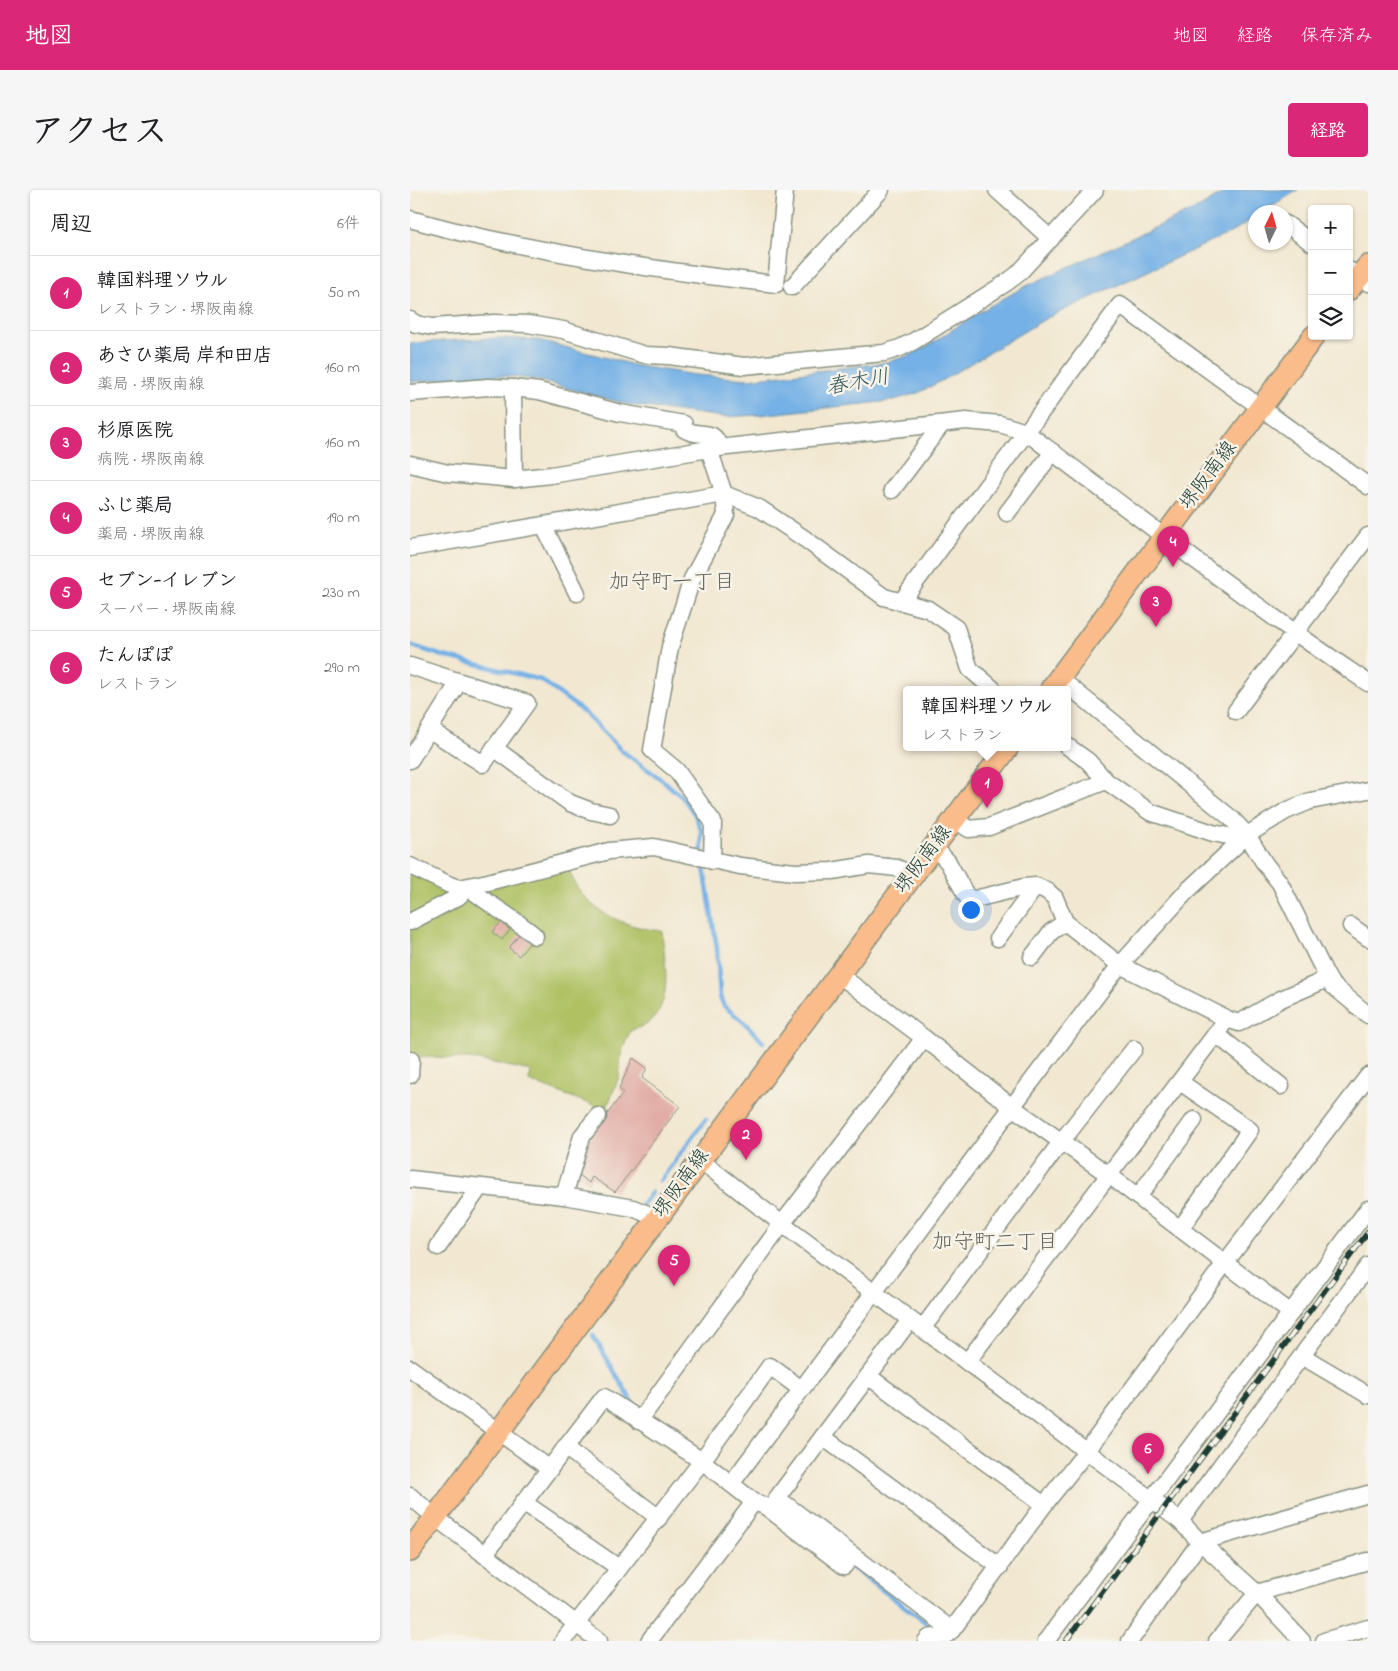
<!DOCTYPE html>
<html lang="ja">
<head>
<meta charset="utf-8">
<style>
  :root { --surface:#fff; --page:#f6f6f6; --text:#202124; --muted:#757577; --line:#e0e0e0; --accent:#db2777 }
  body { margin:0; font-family:"Indie Flower","Klee One",sans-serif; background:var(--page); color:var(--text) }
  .controls { position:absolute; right:15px; top:15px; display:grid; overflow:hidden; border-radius:5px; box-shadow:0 1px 4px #0004 }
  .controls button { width:45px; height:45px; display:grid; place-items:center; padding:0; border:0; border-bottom:1px solid var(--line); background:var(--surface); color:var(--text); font:25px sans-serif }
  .compass { position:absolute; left:838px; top:15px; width:45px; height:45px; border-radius:50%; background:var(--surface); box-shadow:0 1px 4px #0004; rotate:5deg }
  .you { position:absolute; left:560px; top:719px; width:18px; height:18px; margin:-12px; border:4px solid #fff; border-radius:50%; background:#1a73e8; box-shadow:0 0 0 8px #1a73e833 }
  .badge { display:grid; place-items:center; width:32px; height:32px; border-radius:50%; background:var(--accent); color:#fff; font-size:16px; font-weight:700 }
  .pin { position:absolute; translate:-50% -41px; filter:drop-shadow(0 1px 2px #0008) }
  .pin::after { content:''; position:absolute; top:26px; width:18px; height:15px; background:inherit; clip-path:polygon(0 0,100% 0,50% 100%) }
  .popup { position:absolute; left:493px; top:496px; width:168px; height:65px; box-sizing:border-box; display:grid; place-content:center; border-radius:5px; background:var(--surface); filter:drop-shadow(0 1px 4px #0005); font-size:16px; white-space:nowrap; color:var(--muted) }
  .popup b { font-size:19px; color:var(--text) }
  .popup::after { content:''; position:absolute; left:50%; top:100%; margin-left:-10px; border:10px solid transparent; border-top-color:var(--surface) }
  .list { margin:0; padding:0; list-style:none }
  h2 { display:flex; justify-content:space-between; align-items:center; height:65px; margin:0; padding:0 20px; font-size:21px }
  h2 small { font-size:16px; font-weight:400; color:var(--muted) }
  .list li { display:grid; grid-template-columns:32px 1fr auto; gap:15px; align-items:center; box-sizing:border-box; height:75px; padding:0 20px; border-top:1px solid var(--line) }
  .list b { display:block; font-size:19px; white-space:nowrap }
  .list p { margin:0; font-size:16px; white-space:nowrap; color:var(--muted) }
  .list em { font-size:16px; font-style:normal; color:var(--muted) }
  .icon { flex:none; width:28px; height:28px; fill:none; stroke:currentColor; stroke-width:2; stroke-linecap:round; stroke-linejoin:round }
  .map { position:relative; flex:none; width:958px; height:1451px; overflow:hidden; border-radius:5px }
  header { display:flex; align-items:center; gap:30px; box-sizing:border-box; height:70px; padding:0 25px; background:var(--accent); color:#fff }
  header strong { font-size:24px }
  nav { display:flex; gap:28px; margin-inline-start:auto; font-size:18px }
  .intro { display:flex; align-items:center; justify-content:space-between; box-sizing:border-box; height:120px; padding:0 30px }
  h1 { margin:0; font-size:35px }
  .button { padding:12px 22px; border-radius:5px; background:var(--accent); color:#fff; font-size:18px; font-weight:700 }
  main { display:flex; gap:30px; padding:0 30px }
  aside { flex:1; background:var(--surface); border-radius:5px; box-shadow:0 1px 4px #0004 }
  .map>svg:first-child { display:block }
  .green { fill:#afc164; stroke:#677f4c }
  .water { fill:#75b1e6; stroke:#4a778d }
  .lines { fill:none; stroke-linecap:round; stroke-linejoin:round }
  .stream { stroke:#75b1e6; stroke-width:4.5 }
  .building { fill:#e1ada6 }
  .minor-casing { stroke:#889282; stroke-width:19 }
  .major-casing { stroke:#889282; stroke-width:24 }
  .minor { stroke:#fff; stroke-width:16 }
  .major { stroke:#f9bc8a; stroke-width:21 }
  .rail-casing { stroke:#1f3d34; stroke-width:5.5 }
  .rail { stroke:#f7f3e8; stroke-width:4; stroke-dasharray:11; stroke-linecap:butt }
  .labels { text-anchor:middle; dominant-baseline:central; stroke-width:5; stroke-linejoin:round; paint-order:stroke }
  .street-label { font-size:20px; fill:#1f3d34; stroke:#f7f3e8 }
  .water-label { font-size:21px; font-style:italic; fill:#345a60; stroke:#f7f3e8 }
  .neighbourhood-label { font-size:21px; fill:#63645c; stroke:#f7f3e8 }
</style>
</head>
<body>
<header>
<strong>地図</strong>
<nav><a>地図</a><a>経路</a><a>保存済み</a></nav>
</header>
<div class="intro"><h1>アクセス</h1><a class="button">経路</a></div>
<main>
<aside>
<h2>周辺<small>6件</small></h2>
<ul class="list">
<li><span class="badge">1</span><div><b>韓国料理ソウル</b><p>レストラン · 堺阪南線</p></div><em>50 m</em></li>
<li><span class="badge">2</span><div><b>あさひ薬局 岸和田店</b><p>薬局 · 堺阪南線</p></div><em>160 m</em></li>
<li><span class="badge">3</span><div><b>杉原医院</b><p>病院 · 堺阪南線</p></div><em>160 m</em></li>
<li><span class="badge">4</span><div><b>ふじ薬局</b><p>薬局 · 堺阪南線</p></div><em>190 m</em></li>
<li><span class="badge">5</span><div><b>セブン-イレブン</b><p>スーパー · 堺阪南線</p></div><em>230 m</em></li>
<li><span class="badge">6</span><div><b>たんぽぽ</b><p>レストラン</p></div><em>290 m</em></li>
</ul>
</aside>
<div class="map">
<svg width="958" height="1451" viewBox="0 0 958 1451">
  <rect width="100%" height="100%" fill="#f7f3e8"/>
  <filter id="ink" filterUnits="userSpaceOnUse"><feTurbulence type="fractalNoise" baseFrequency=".02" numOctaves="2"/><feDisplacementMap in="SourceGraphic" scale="10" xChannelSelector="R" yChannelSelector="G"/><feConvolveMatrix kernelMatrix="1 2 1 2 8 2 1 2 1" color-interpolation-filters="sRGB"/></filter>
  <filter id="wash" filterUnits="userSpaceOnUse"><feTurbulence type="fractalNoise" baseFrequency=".0096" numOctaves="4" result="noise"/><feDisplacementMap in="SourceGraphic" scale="20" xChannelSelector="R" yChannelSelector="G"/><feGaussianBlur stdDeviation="1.12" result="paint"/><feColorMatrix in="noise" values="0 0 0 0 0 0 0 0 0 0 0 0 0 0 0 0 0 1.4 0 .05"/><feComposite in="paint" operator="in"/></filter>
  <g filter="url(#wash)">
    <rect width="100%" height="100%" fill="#f2e8d1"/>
    <path class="green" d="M158,675C168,718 211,737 252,741C254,770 264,808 241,831C236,836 226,838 220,841L211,864L209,887L196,920L119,891L121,881L69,870L27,867L0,868V683L44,701Z"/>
    <polygon class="water" points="818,0 888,0 853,22 846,22 845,27 822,42 635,129 531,191 508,203 481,211 349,225 314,227 220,215 127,190 99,186 71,186 0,192 0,153 87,148 128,150 228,176 286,185 339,189 473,173 498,166 519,155 566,124 612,98 788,18"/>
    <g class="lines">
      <g class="stream">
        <polyline points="0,455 30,465 131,490 174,522 212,561 255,592 273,608 285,625 291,640 292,663"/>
        <polyline points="294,678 307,758 310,807 314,816 336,834 353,852"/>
        <polyline points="250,991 296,929"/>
        <polyline points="232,1015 242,1002"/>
        <polyline points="183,1145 224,1215 230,1220"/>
        <polyline points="238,1225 250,1235"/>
        <polyline points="439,1375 523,1438"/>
      </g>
    </g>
    <g id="blocks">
      <g class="building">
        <polygon points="91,732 100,740 92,750 82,742"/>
        <polygon points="112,740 123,749 109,766 99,758"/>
        <polygon points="223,868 237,878 232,888 270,916 205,1002 182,987 179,993 167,983 177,951 213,903 209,898"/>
      </g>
    </g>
  </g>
  <g filter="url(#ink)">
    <use href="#blocks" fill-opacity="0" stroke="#889282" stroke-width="1"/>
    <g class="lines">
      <g class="minor-casing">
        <g id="minor">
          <polyline points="587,0 641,49"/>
          <path d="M0,29C22,35 44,41 66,46C165,68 265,83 366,94L375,0"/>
          <polyline points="876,34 902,53"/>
          <polyline points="939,80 958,93"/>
          <polyline points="382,97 471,0"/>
          <polyline points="0,130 6,134 22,137 84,133 118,134 153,140 235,165 259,166 334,176 474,163 490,158 504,151 596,93 608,84 685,0"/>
          <polyline points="103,198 104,289"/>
          <path d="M0,203L79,197L103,198L129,201L210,223L274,234V239C289,249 305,236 309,258"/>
          <polyline points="299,259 314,304 316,325 282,389 260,457 242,560 266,580 303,632 302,671"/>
          <path d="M0,274L38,283L104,289L141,285L299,259L556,231L590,234L616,242C729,328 841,414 958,493"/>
          <polyline points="482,300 532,234"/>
          <polyline points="597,323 643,262"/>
          <polyline points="133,335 167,403"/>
          <polyline points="0,358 314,304 349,318 395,349 474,407 518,419 546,438 560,479 583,499"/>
          <polyline points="491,412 710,115 958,296"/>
          <polyline points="0,476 117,513 73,574 20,540"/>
          <polyline points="649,488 822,629 837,645 855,674 870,693 917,787 922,795 958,825"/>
          <polyline points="826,521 958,346"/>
          <polyline points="657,556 678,571 696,591 740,622 803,643 833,649"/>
          <polyline points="84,558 160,613 181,621 200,625"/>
          <polyline points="0,570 49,492"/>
          <polyline points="545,630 559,639 579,637 696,591"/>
          <polyline points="524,657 538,672 557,707 565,709 614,697 626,696 637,701 645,708 655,732 710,775 817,829 829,833 871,809 908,793 917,787"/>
          <polyline points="0,676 40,695 49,698 78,692 199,661 244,657 330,676 385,682 422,681 459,675 487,678 503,685"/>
          <path d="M0,732L48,707L58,697C79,715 104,728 125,746"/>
          <polyline points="941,736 958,748"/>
          <polyline points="588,748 626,696"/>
          <polyline points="622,767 641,742 655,732"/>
          <polyline points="428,784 514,848 602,917 699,985 881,1123"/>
          <polyline points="806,844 871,896"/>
          <polyline points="0,885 1,870"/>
          <polyline points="770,892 840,940 770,1039"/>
          <polyline points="290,970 372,1034 770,1331 790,1352 847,1403 892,1451"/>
          <polyline points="0,989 154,1006 223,1018 247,1028"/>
          <polyline points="154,1006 172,946 188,926"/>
          <polyline points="728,1007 784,930"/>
          <polyline points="28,1057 70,997"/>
          <polyline points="500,1130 367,1308 542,1440"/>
          <polyline points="512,1139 651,952 724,859"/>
          <polyline points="892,1166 958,1205"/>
          <polyline points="557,1172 817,829"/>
          <polyline points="0,1178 140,1279"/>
          <polyline points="458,1186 634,1315"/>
          <polyline points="229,1231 372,1034 514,848"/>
          <polyline points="413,1247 590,1377"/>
          <polyline points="155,1257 249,1328"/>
          <polyline points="321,1294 602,917 710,775 776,702 837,645 876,621 900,611 958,600"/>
          <polyline points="0,1306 25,1327 189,1451"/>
          <polyline points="113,1312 209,1378"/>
          <polyline points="344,1312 355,1316 434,1376 442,1365"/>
          <polyline points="770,1331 958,1076"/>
          <polyline points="74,1365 194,1207 292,1271 344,1312 239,1451"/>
          <polyline points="153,1451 292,1271 360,1176 391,1199"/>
          <polyline points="516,1451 519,1448 536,1445 542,1440 634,1315 676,1262 815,1073 958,886"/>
          <polyline points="636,1451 958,1019"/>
          <polyline points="720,1451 790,1352 958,1304"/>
          <polyline points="807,1451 847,1403 958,1371"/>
          <polyline points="914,1451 958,1438"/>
        </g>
      </g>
      <g class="major-casing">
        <g id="major">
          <polyline points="939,99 958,76"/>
          <polyline points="641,499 904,146"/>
          <polyline points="0,1361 598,557"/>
        </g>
      </g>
      <use href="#minor" class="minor"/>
      <use href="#major" class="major"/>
      <g class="rail-casing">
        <polyline id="rail" points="656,1451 958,1042"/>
      </g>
      <use href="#rail" class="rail"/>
    </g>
  </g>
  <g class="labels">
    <g class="street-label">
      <text transform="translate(799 286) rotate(-53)">堺阪南線</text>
      <text transform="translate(514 670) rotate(-53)">堺阪南線</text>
      <text transform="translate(272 994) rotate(-54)">堺阪南線</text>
    </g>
    <g class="water-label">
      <text transform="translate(448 193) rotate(-10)">春木川</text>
    </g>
    <g class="neighbourhood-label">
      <text x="262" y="393">加守町一丁目</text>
      <text x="585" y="1053">加守町二丁目</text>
    </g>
  </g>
</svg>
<div class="controls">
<button>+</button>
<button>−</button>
<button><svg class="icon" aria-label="layers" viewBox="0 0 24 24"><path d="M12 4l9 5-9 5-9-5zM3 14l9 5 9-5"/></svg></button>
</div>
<svg class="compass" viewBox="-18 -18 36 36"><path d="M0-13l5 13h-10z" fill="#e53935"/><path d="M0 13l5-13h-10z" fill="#757577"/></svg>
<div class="you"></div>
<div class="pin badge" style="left:577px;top:618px">1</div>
<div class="popup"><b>韓国料理ソウル</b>レストラン</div>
<div class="pin badge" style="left:336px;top:970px">2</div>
<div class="pin badge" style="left:746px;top:437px">3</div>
<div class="pin badge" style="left:763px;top:377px">4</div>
<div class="pin badge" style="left:264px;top:1096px">5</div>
<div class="pin badge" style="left:738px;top:1284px">6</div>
</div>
</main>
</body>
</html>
